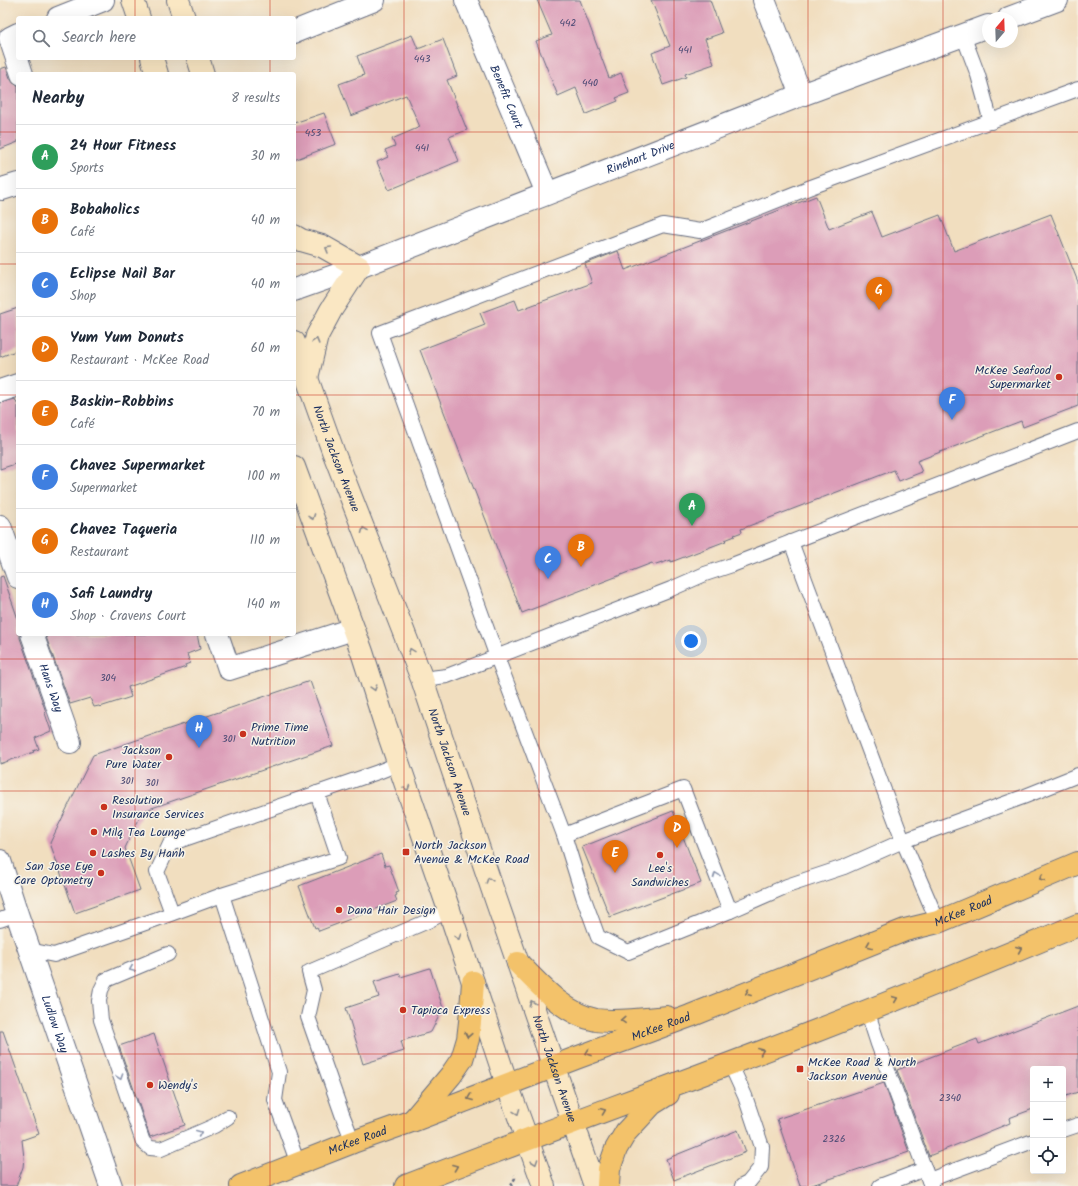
<!DOCTYPE html>
<html lang="en">
<head>
<meta charset="utf-8">
<style>
  :root { --surface:#fff; --page:#f6f6f7; --text:#1f2937; --muted:#747a83; --line:#e0e1e3; --accent:#c8321e }
  body { margin:0; font-family:Kalam,sans-serif; background:var(--page); color:var(--text) }
  .controls { position:absolute; right:12px; bottom:12px; display:grid; overflow:hidden; border-radius:4px; box-shadow:0 4px 16px #0002 }
  .controls button { width:36px; height:36px; display:grid; place-items:center; padding:0; border:0; border-bottom:1px solid var(--line); background:var(--surface); color:var(--text); font:20px sans-serif }
  .compass { position:absolute; left:982px; top:12px; width:36px; height:36px; border-radius:50%; background:var(--surface); box-shadow:0 4px 16px #0002; rotate:19deg }
  .you { position:absolute; left:691px; top:641px; width:14px; height:14px; margin:-10px; border:3px solid #fff; border-radius:50%; background:#1a73e8; box-shadow:0 0 0 6px #1a73e833 }
  .badge { display:grid; place-items:center; width:26px; height:26px; border-radius:50%; background:var(--accent); color:#fff; font-size:13px; font-weight:700 }
  .pin { position:absolute; translate:-50% -33px; filter:drop-shadow(0 1px 2px #0008) }
  .pin::after { content:''; position:absolute; top:21px; width:14px; height:12px; background:inherit; clip-path:polygon(0 0,100% 0,50% 100%) }
  .list { margin:0; padding:0; list-style:none }
  h2 { display:flex; justify-content:space-between; align-items:center; height:52px; margin:0; padding:0 16px; font-size:17px }
  h2 small { font-size:13px; font-weight:400; color:var(--muted) }
  .list li { display:grid; grid-template-columns:26px 1fr auto; gap:12px; align-items:center; box-sizing:border-box; height:64px; padding:0 16px; border-top:1px solid var(--line) }
  .list b { display:block; font-size:15px; white-space:nowrap }
  .list p { margin:0; font-size:13px; white-space:nowrap; color:var(--muted) }
  .list em { font-size:13px; font-style:normal; color:var(--muted) }
  .icon { flex:none; width:22px; height:22px; fill:none; stroke:currentColor; stroke-width:2; stroke-linecap:round; stroke-linejoin:round }
  .map { position:relative; flex:none; width:1078px; height:1186px; overflow:hidden }
  .search { position:absolute; background:var(--surface); box-shadow:0 4px 16px #0002; left:16px; top:16px; width:280px; height:44px; display:flex; align-items:center; gap:10px; box-sizing:border-box; padding:0 14px; border-radius:4px; color:var(--muted); font-size:15px }
  .panel { position:absolute; background:var(--surface); box-shadow:0 4px 16px #0002; left:16px; top:72px; width:280px; height:564px; border-radius:4px }
  .map>svg:first-child { display:block }
  .building { fill:#dc9db8 }
  .lines { fill:none; stroke-linecap:round; stroke-linejoin:round }
  .service-casing { stroke:#666c80; stroke-width:16 }
  .minor-casing { stroke:#666c80; stroke-width:24 }
  .secondary-casing { stroke:#666c80; stroke-width:24 }
  .primary-casing { stroke:#666c80; stroke-width:24 }
  .path { stroke:#666c80; stroke-width:2.5; stroke-dasharray:3 3; stroke-linecap:butt }
  .service { stroke:#fff; stroke-width:14 }
  .minor { stroke:#fff; stroke-width:22 }
  .secondary { stroke:#fae7c3; stroke-width:22 }
  .primary { stroke:#f3c26a; stroke-width:22 }
  .oneway { stroke:#8a8b90 }
  .oneway2 { stroke:#8d97ae }
  .oneway3 { stroke:#7c7163 }
  .grid { fill:none; stroke:#c8321e; stroke-width:1; stroke-opacity:0.55 }
  .poi-dot { fill:#c8321e; stroke:#f7f3e8; stroke-width:1.5 }
  .labels { text-anchor:middle; dominant-baseline:central; stroke-width:3; stroke-linejoin:round; paint-order:stroke }
  .number-label { font-size:10px; fill:#4b4a74 }
  .street-label { font-size:12px; fill:#1b2f5e; stroke:#f7f3e8 }
  .poi-label { font-size:12px; fill:#1b2f5e; stroke:#f7f3e8; text-anchor:start }
</style>
</head>
<body>
<div class="map">
<svg width="1078" height="1186" viewBox="0 0 1078 1186">
  <rect width="100%" height="100%" fill="#f7f3e8"/>
  <filter id="ink" filterUnits="userSpaceOnUse"><feTurbulence type="fractalNoise" baseFrequency=".025" numOctaves="2"/><feDisplacementMap in="SourceGraphic" scale="8" xChannelSelector="R" yChannelSelector="G"/><feConvolveMatrix kernelMatrix="1 2 1 2 8 2 1 2 1" color-interpolation-filters="sRGB"/></filter>
  <filter id="wash" filterUnits="userSpaceOnUse"><feTurbulence type="fractalNoise" baseFrequency=".012" numOctaves="4" result="noise"/><feDisplacementMap in="SourceGraphic" scale="16" xChannelSelector="R" yChannelSelector="G"/><feGaussianBlur stdDeviation="0.9" result="paint"/><feColorMatrix in="noise" values="0 0 0 0 0 0 0 0 0 0 0 0 0 0 0 0 0 1.4 0 .05"/><feComposite in="paint" operator="in"/></filter>
  <g filter="url(#wash)">
    <rect width="100%" height="100%" fill="#f1debf"/>
    <g id="blocks">
      <g class="building">
        <polygon points="537,0 580,0 609,78 621,73 629,93 616,98 618,101 586,114 576,88 558,96 536,41 552,35"/>
        <polygon points="651,0 710,0 722,33 705,39 714,64 685,74 686,77 663,85 652,53 670,46"/>
        <polygon points="412,35 418,49 443,39 457,76 447,80 467,130 449,137 459,161 389,190 377,162 388,157 385,150 395,146 392,139 420,127 406,95 351,116 339,84 364,75 357,56"/>
        <polygon points="6,67 10,78 13,83 18,86 18,142 0,149 0,69"/>
        <polygon points="324,113 336,144 294,160 294,123"/>
        <polygon points="816,196 829,229 872,212 882,237 940,215 954,251 1051,214 1078,282 1078,406 1023,427 1021,421 917,461 922,472 899,481 894,470 741,529 742,532 734,535 735,536 725,540 726,541 671,562 671,560 662,563 662,562 653,565 652,563 522,613 420,350 485,325 480,313 515,300 519,310 592,283 585,264 618,251 625,270"/>
        <polygon points="18,308 18,350 0,357 0,314"/>
        <polygon points="15,399 18,406 18,463 0,469 0,403"/>
        <polygon points="3,576 18,619 18,634 20,634 20,638 46,712 45,713 51,731 35,738 39,749 33,751 34,752 0,764 0,577"/>
        <polygon points="45,634 197,634 200,649 187,654 190,663 185,665 186,667 128,687 131,697 100,707 99,706 94,707 90,698 70,704"/>
        <polygon points="310,681 333,746 143,811 125,848 140,890 75,913 50,843 93,755"/>
        <polygon points="673,811 701,883 610,917 582,847"/>
        <polygon points="381,854 385,866 389,865 399,892 396,893 397,895 395,896 397,901 319,931 317,927 315,928 299,886"/>
        <polygon points="430,968 443,1008 431,1032 401,1041 404,1051 363,1064 346,1008 379,997 374,982 400,974 401,977"/>
        <polygon points="1078,1006 1078,1092 1063,1097 1063,1069 1033,1069 1033,1109 1009,1118 1010,1123 929,1156 897,1070 977,1039 979,1044"/>
        <polygon points="0,1031 3,1031 39,1134 22,1140 24,1158 23,1167 16,1186 0,1186"/>
        <polygon points="154,1034 185,1125 150,1137 119,1046"/>
        <polygon points="884,1083 909,1152 809,1186 800,1186 777,1119"/>
        <polygon points="738,1130 746,1152 674,1180 666,1159"/>
      </g>
    </g>
  </g>
  <g filter="url(#ink)">
    <use href="#blocks" fill-opacity="0" stroke="#666c80" stroke-width="1"/>
    <g class="lines">
      <g class="service-casing">
        <g id="service">
          <polyline points="963,35 978,75 991,122"/>
          <polyline points="1078,89 811,187 700,231 663,225 380,333 497,657 564,835 583,896 598,937 628,952 730,911 787,886 844,867 903,841 1023,797 1078,775"/>
          <polyline points="791,542 903,841 938,922"/>
          <polyline points="422,679 447,676 671,589 705,574 732,565 1078,431"/>
          <polyline points="564,835 683,789 730,911"/>
          <polyline points="222,895 279,1072 275,1100 298,1164"/>
          <polyline points="172,913 157,872 170,844 378,772 398,764"/>
          <polyline points="0,920 17,914"/>
          <polyline points="29,950 54,955 157,919 222,895 339,858 317,793"/>
          <polyline points="168,954 106,980 101,990 99,1001 101,1020 143,1142 150,1148 161,1149 214,1126 228,1117"/>
          <polyline points="867,1010 878,1044 931,1186"/>
          <polyline points="730,1063 745,1096 762,1147 761,1167 748,1183 742,1186"/>
          <polyline points="1063,1130 1078,1125"/>
          <polyline points="353,1142 342,1114 308,1017 314,990 309,972 428,921 449,910"/>
          <polyline points="929,1180 1033,1141"/>
          <polyline points="880,1186 925,1169"/>
        </g>
      </g>
      <g class="minor-casing">
        <g id="minor">
          <path id="s1" d="M466,0L547,193"/>
          <polyline points="764,0 801,95"/>
          <polyline points="58,18 103,0"/>
          <polyline points="1009,18 1057,0"/>
          <polyline points="294,32 374,0"/>
          <polyline points="18,34 10,38 22,74"/>
          <polyline points="2,189 18,184"/>
          <path id="s2" d="M294,290L359,267L801,95L988,26"/>
          <polyline points="0,391 18,385"/>
          <polyline points="0,526 18,577"/>
          <path id="s3" d="M32,634L70,742"/>
          <polyline points="217,634 229,669 353,629"/>
          <path id="s4" d="M0,861L17,914L111,1186"/>
        </g>
      </g>
      <g class="secondary-casing">
        <g id="secondary">
          <polyline points="133,0 139,18"/>
          <polyline points="178,0 184,18"/>
          <polyline points="152,58 157,74"/>
          <polyline points="198,58 203,74"/>
          <polyline points="294,236 301,240 322,246 359,267 331,310 317,336 307,378"/>
          <path id="s5" d="M294,342L333,451L422,679L492,888L595,1186"/>
          <polyline points="294,467 362,652 385,724 449,910 507,1084 544,1186"/>
        </g>
      </g>
      <g class="primary-casing">
        <g id="primary">
          <path d="M518,963C540,985 564,1014 596,1020C616,1023 646,1019 667,1017"/>
          <polyline points="414,1119 451,1075 462,1059 468,1039 470,1022 473,982"/>
          <path id="s6" d="M241,1186L353,1142L412,1121L576,1058L690,1016L905,930L938,922L1078,863"/>
          <path d="M406,1186C518,1142 632,1101 745,1058C857,1016 968,971 1078,925"/>
          <polyline points="608,1186 609,1169 616,1149 626,1132 652,1104 668,1094"/>
        </g>
      </g>
      <polyline class="path" points="511,1186 515,1178 514,1175"/>
      <use href="#service" class="service"/>
      <use href="#minor" class="minor"/>
      <use href="#secondary" class="secondary"/>
      <use href="#primary" class="primary"/>
    </g>
    <defs><path id="oneway-chevron" d="M-2-3.5L2.5 0L-2 3.5" fill="none" stroke-width="1.6" stroke-linecap="round" stroke-linejoin="round"/></defs>
    <g class="oneway">
      <use href="#oneway-chevron" transform="translate(328 249) rotate(-150)"/>
      <use href="#oneway-chevron" transform="translate(316 341) rotate(-74)"/>
      <use href="#oneway-chevron" transform="translate(312 517) rotate(70)"/>
      <use href="#oneway-chevron" transform="translate(364 530) rotate(-112)"/>
      <use href="#oneway-chevron" transform="translate(411 651) rotate(-111)"/>
      <use href="#oneway-chevron" transform="translate(374 688) rotate(73)"/>
      <use href="#oneway-chevron" transform="translate(407 788) rotate(71)"/>
      <use href="#oneway-chevron" transform="translate(489 880) rotate(-108)"/>
      <use href="#oneway-chevron" transform="translate(458 937) rotate(72)"/>
      <use href="#oneway-chevron" transform="translate(532 1003) rotate(-109)"/>
      <use href="#oneway-chevron" transform="translate(517 1112) rotate(69)"/>
      <use href="#oneway-chevron" transform="translate(535 1162) rotate(71)"/>
    </g>
    <g class="oneway2">
      <use href="#oneway-chevron" transform="translate(716 875) rotate(-111)"/>
      <use href="#oneway-chevron" transform="translate(132 969) rotate(157)"/>
      <use href="#oneway-chevron" transform="translate(120 1077) rotate(71)"/>
      <use href="#oneway-chevron" transform="translate(199 1133) rotate(-23)"/>
    </g>
    <g class="oneway3">
      <use href="#oneway-chevron" transform="translate(1042 878) rotate(157)"/>
      <use href="#oneway-chevron" transform="translate(869 945) rotate(158)"/>
      <use href="#oneway-chevron" transform="translate(1019 949) rotate(-23)"/>
      <use href="#oneway-chevron" transform="translate(748 993) rotate(158)"/>
      <use href="#oneway-chevron" transform="translate(895 999) rotate(-21)"/>
      <use href="#oneway-chevron" transform="translate(623 1020) rotate(177)"/>
      <use href="#oneway-chevron" transform="translate(468 1035) rotate(100)"/>
      <use href="#oneway-chevron" transform="translate(761 1051) rotate(-22)"/>
      <use href="#oneway-chevron" transform="translate(588 1053) rotate(160)"/>
      <use href="#oneway-chevron" transform="translate(470 1098) rotate(159)"/>
      <use href="#oneway-chevron" transform="translate(603 1111) rotate(-21)"/>
      <use href="#oneway-chevron" transform="translate(455 1167) rotate(-21)"/>
    </g>
  </g>
  <path class="grid" d="M135,0V18M270,0V18M404,0V1186M539,0V1186M674,0V1186M808,0V1186M943,0V1186M135,58V74M270,58V74M0,132H18M294,132H1078M0,264H18M294,264H1078M0,395H18M294,395H1078M0,527H18M294,527H1078M135,634V1186M270,634V1186M0,659H1078M0,791H1078M0,922H1078M0,1054H1078"/>
  <g class="poi-dot">
    <circle cx="1059" cy="377" r="4"/>
    <circle cx="243" cy="734" r="4"/>
    <circle cx="169" cy="757" r="4"/>
    <circle cx="104" cy="807" r="4"/>
    <circle cx="94" cy="832" r="4"/>
    <rect x="402" y="848" width="8" height="8" rx="2"/>
    <circle cx="93" cy="853" r="4"/>
    <circle cx="660" cy="855" r="4"/>
    <circle cx="101" cy="873" r="4"/>
    <circle cx="339" cy="910" r="4"/>
    <circle cx="403" cy="1010" r="4"/>
    <rect x="796" y="1065" width="8" height="8" rx="2"/>
    <circle cx="150" cy="1085" r="4"/>
  </g>
  <g class="labels">
    <g class="number-label">
      <text x="568" y="23">442</text>
      <text x="685" y="50">441</text>
      <text x="422" y="59">443</text>
      <text x="590" y="83">440</text>
      <text x="313" y="133">453</text>
      <text x="422" y="148">441</text>
      <text x="108" y="678">304</text>
      <text x="229" y="739">301</text>
      <text x="127" y="781">301</text>
      <text x="152" y="783">301</text>
      <text x="950" y="1098">2340</text>
      <text x="834" y="1139">2326</text>
    </g>
    <g class="street-label">
      <text stroke="none"><textPath href="#s1" startOffset="105">Benefit Court</textPath></text>
      <text stroke="none"><textPath href="#s2" startOffset="371">Rinehart Drive</textPath></text>
      <text stroke="none"><textPath href="#s5" startOffset="124">North Jackson Avenue</textPath></text>
      <text stroke="none"><textPath href="#s3" startOffset="57">Hans Way</textPath></text>
      <text stroke="none"><textPath href="#s5" startOffset="448">North Jackson Avenue</textPath></text>
      <text stroke="none"><textPath href="#s6" startOffset="773">McKee Road</textPath></text>
      <text stroke="none"><textPath href="#s4" startOffset="172">Ludlow Way</textPath></text>
      <text stroke="none"><textPath href="#s6" startOffset="449">McKee Road</textPath></text>
      <text stroke="none"><textPath href="#s5" startOffset="772">North Jackson Avenue</textPath></text>
      <text stroke="none"><textPath href="#s6" startOffset="125">McKee Road</textPath></text>
    </g>
    <g class="poi-label">
      <text x="1051" y="370" text-anchor="end">McKee Seafood<tspan x="1051" dy="14">Supermarket</tspan></text>
      <text x="251" y="727">Prime Time<tspan x="251" dy="14">Nutrition</tspan></text>
      <text x="161" y="750" text-anchor="end">Jackson<tspan x="161" dy="14">Pure Water</tspan></text>
      <text x="112" y="800">Resolution<tspan x="112" dy="14">Insurance Services</tspan></text>
      <text x="102" y="832">Milq Tea Lounge</text>
      <text x="414" y="845">North Jackson<tspan x="414" dy="14">Avenue &amp; McKee Road</tspan></text>
      <text x="101" y="853">Lashes By Hanh</text>
      <text x="93" y="866" text-anchor="end">San Jose Eye<tspan x="93" dy="14">Care Optometry</tspan></text>
      <text x="660" y="868" text-anchor="middle">Lee's<tspan x="660" dy="14">Sandwiches</tspan></text>
      <text x="347" y="910">Dana Hair Design</text>
      <text x="411" y="1010">Tapioca Express</text>
      <text x="808" y="1062">McKee Road &amp; North<tspan x="808" dy="14">Jackson Avenue</tspan></text>
      <text x="158" y="1085">Wendy's</text>
    </g>
  </g>
</svg>
<div class="controls">
<button>+</button>
<button>−</button>
<button><svg class="icon" aria-label="locate" viewBox="0 0 24 24"><circle cx="12" cy="12" r="6"/><path d="M12 2v4M12 18v4M2 12h4M18 12h4"/></svg></button>
</div>
<svg class="compass" viewBox="-18 -18 36 36"><path d="M0-13l5 13h-10z" fill="#e53935"/><path d="M0 13l5-13h-10z" fill="#747a83"/></svg>
<div class="you"></div>
<div class="pin badge" style="left:692px;top:526px;background:#2e9e5b">A</div>
<div class="pin badge" style="left:581px;top:567px;background:#e8710a">B</div>
<div class="pin badge" style="left:548px;top:579px;background:#3f7fe0">C</div>
<div class="pin badge" style="left:677px;top:848px;background:#e8710a">D</div>
<div class="pin badge" style="left:615px;top:873px;background:#e8710a">E</div>
<div class="pin badge" style="left:952px;top:420px;background:#3f7fe0">F</div>
<div class="pin badge" style="left:879px;top:310px;background:#e8710a">G</div>
<div class="pin badge" style="left:199px;top:748px;background:#3f7fe0">H</div>
<div class="search"><svg class="icon" aria-label="search" viewBox="0 0 24 24"><circle cx="10" cy="10" r="6"/><path d="M15 15l6 6"/></svg>Search here</div>
<section class="panel">
<h2>Nearby<small>8 results</small></h2>
<ul class="list">
<li><span class="badge" style="background:#2e9e5b">A</span><div><b>24 Hour Fitness</b><p>Sports</p></div><em>30 m</em></li>
<li><span class="badge" style="background:#e8710a">B</span><div><b>Bobaholics</b><p>Café</p></div><em>40 m</em></li>
<li><span class="badge" style="background:#3f7fe0">C</span><div><b>Eclipse Nail Bar</b><p>Shop</p></div><em>40 m</em></li>
<li><span class="badge" style="background:#e8710a">D</span><div><b>Yum Yum Donuts</b><p>Restaurant · McKee Road</p></div><em>60 m</em></li>
<li><span class="badge" style="background:#e8710a">E</span><div><b>Baskin-Robbins</b><p>Café</p></div><em>70 m</em></li>
<li><span class="badge" style="background:#3f7fe0">F</span><div><b>Chavez Supermarket</b><p>Supermarket</p></div><em>100 m</em></li>
<li><span class="badge" style="background:#e8710a">G</span><div><b>Chavez Taqueria</b><p>Restaurant</p></div><em>110 m</em></li>
<li><span class="badge" style="background:#3f7fe0">H</span><div><b>Safi Laundry</b><p>Shop · Cravens Court</p></div><em>140 m</em></li>
</ul>
</section>
</div>
</body>
</html>
